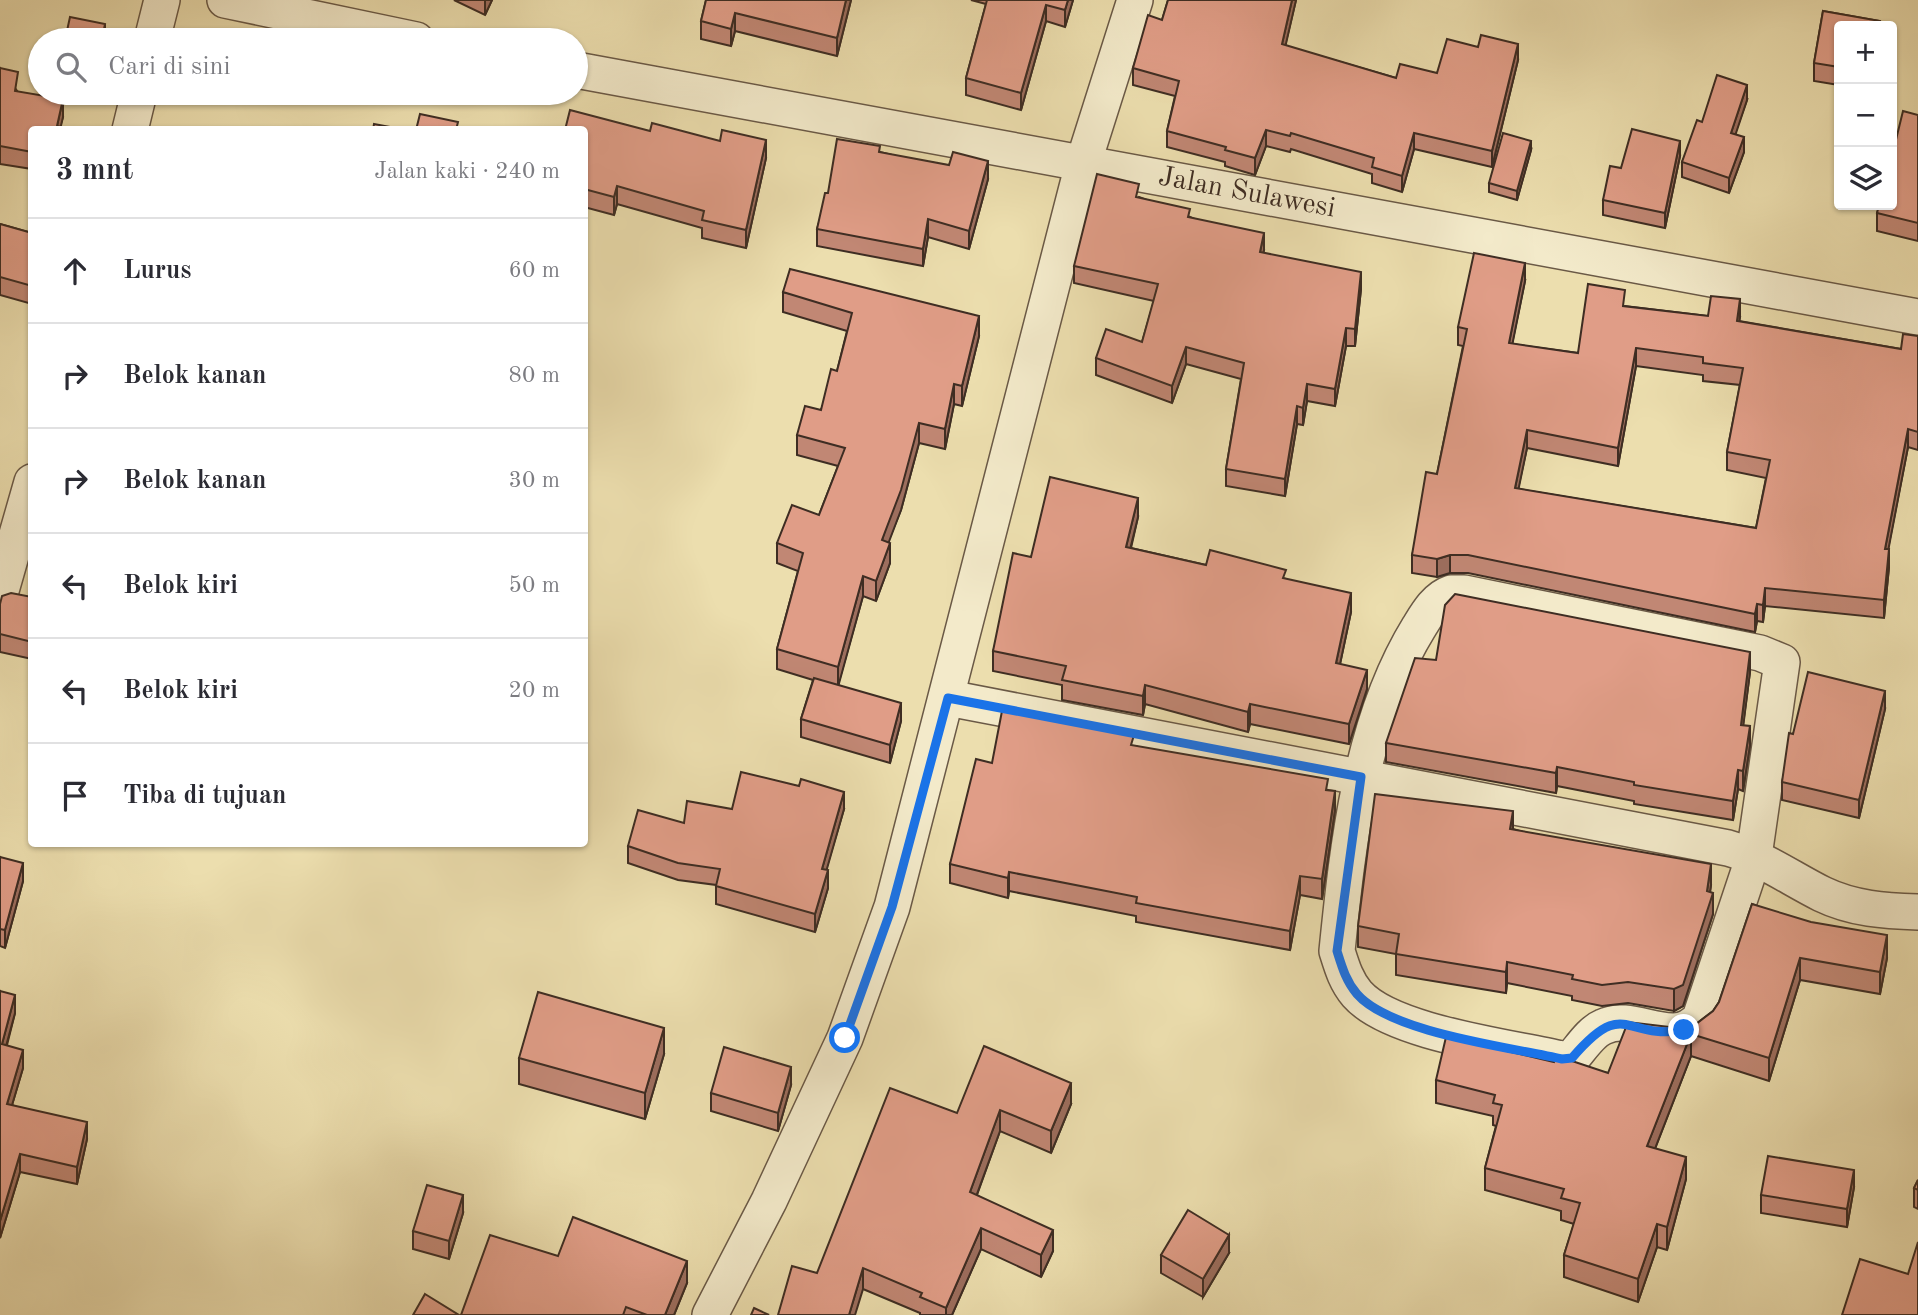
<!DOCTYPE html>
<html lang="id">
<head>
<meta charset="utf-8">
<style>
  :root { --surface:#fff; --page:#f7f7f7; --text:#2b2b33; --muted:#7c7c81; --line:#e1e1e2 }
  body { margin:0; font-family:"Old Standard TT",serif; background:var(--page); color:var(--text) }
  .controls { position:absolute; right:21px; top:21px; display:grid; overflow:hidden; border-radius:7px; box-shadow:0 2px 5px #0004 }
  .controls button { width:63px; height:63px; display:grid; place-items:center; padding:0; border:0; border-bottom:2px solid var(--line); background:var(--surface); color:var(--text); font:35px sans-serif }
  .stop { position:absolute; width:21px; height:21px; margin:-16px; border:5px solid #1a73e8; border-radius:50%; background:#fff }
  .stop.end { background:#1a73e8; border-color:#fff; box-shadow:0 2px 7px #0008 }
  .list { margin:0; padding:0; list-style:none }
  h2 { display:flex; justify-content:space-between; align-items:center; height:91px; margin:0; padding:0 28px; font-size:30px }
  h2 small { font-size:23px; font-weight:400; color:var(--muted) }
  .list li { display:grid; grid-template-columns:46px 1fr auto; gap:21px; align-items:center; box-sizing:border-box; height:105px; padding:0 28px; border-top:2px solid var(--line) }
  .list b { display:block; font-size:26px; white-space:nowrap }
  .list em { font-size:23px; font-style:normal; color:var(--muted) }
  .icon { flex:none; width:38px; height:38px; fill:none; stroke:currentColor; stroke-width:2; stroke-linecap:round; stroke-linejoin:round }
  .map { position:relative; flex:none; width:1918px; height:1315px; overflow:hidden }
  .search { position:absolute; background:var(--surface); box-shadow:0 2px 5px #0004; left:28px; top:28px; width:560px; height:77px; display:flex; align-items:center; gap:18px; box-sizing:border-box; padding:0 24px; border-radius:38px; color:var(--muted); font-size:26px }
  .panel { position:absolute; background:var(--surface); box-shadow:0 2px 5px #0004; left:28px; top:126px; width:560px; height:721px; border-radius:7px }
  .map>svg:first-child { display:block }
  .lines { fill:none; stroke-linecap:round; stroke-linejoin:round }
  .minor-casing { stroke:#6a5946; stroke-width:38 }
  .minor { stroke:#f3eaca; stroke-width:35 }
  .wall { fill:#c18774; stroke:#3e2d23; stroke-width:2; fill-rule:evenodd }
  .shaded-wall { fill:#9d6e5e; stroke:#3e2d23; stroke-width:2 }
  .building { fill:#e09d87; stroke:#3e2d23; stroke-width:2; fill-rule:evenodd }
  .route { stroke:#1a73e8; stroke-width:9 }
  .labels { text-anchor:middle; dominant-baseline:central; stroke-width:5; stroke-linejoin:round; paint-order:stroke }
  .street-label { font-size:28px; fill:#3e2d23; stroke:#f3eaca }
</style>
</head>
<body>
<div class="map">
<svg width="1918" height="1315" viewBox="0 0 1918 1315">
  <rect width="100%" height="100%" fill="#ecdeae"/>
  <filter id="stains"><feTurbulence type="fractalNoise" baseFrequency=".00286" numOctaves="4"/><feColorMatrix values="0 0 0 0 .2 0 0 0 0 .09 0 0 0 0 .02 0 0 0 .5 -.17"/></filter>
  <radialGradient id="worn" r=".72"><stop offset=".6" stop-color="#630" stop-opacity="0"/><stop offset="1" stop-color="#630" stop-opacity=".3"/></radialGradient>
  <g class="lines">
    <g class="minor-casing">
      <g id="minor">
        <polyline points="225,0 416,40"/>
        <polyline points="152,40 162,0"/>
        <path id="s1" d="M576,70L1918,317"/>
        <polyline points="130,130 139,93"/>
        <path d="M1451,593H1464L1760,653L1782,662L1754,856L1700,1018C1672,1050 1635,1011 1603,1027C1591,1032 1581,1048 1572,1058L1561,1059C1510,1047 1391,1033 1357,994C1346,981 1342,967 1337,951C1348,842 1361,721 1419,627C1427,614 1436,598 1451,593Z"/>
        <polyline points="0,594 32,482"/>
        <path d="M948,698L1728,848C1763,858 1790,878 1822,894C1853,909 1885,911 1918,912"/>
        <polyline points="710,1315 769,1201 845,1038 892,907 1083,164 1135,0"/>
      </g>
    </g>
    <use href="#minor" class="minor"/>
  </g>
  <g class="wall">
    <polygon points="454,0 492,0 485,15"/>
    <polygon points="706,0 851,0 837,56 735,31 731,46 701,39 701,21"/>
    <polygon points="971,0 1073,0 1065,27 1046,21 1021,110 966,95 966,78 986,4"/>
    <polygon points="1168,0 1296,0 1285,46 1396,78 1437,73 1518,60 1492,167 1414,149 1402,192 1372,183 1372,174 1291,149 1290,152 1266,146 1255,175 1225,166 1225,162 1167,147 1167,131 1175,96 1133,85 1133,68 1162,20"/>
    <polygon points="1823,11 1880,21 1880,26 1839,26 1839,85 1814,81 1814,63"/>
    <polygon points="0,68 18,92 63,117 60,127 32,130 32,169 0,164"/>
    <polygon points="1747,100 1735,134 1744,152 1729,193 1682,177 1682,162 1702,122"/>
    <polygon points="1918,115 1918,241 1877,231 1877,213"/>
    <polygon points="584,130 650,131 766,158 746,248 702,238 702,228 617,204 614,215 584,207"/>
    <polygon points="1531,150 1517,200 1489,192 1489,183"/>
    <polygon points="880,152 988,179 969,249 928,237 923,266 817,246 817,229 828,193"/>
    <polygon points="1680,156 1665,228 1603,215 1603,200 1621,168"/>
    <polygon points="1139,197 1190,217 1264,250 1263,253 1361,289 1355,346 1346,346 1335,406 1307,401 1303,425 1297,424 1285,496 1226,486 1226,469 1241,379 1186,364 1172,403 1096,375 1096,358 1142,342 1154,301 1074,283 1074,266"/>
    <polygon points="0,224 32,233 32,304 0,295"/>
    <path d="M1525,281L1512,344L1578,353L1625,306L1708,316L1740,317L1739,321L1901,349L1918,336V450L1908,447L1888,549L1889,567L1884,618L1765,606L1763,622L1757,621L1755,632L1468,573H1450L1437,577L1412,573V555L1437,474L1463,346L1458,345V327ZM1636,366L1703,375V381L1740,385L1727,452V470L1766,478L1756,528L1518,489L1527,448L1618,466Z"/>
    <polygon points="783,292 979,336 962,406 954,404 945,449 919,443 901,510 888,542 890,563 876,601 863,596 838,685 901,721 890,763 801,737 801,719 813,680 777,669 777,649 798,571 777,563 777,543 819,515 838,466 797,455 797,435 821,410 837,371 847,331 783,312"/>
    <polygon points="1138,517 1131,548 1206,565 1286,579 1351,612 1340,664 1367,689 1349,744 1250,724 1248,732 1145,704 1143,715 1062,700 1062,685 993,671 993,651 1031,557"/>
    <polygon points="32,597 32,659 0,652 0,604"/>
    <polygon points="1436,660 1750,672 1743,725 1750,745 1743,791 1738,789 1733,820 1634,804 1634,801 1557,786 1556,793 1386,762 1386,743"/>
    <polygon points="32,709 32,732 30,732"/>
    <polygon points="1885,709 1859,818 1782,800 1782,782 1793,734"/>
    <polygon points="1134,746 1328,790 1335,810 1322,899 1300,895 1290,950 1136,922 1136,916 1009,891 1008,898 950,883 950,864 992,763"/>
    <polygon points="844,809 826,870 828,888 815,932 716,904 716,885 678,880 628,863 628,846 684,823"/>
    <polygon points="1513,829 1711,885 1710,892 1713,914 1683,1006 1674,1011 1628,1003 1602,1006 1572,1000 1572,996 1507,983 1506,993 1396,975 1396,954 1358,947 1358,926"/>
    <polygon points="0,857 23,881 5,948 0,946"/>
    <polygon points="1752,904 1887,958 1880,994 1800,980 1769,1081 1691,1056 1655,1149 1686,1179 1667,1250 1657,1247 1638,1302 1564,1277 1564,1255 1574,1224 1561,1220 1561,1211 1485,1190 1485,1168 1496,1126 1493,1125 1493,1116 1436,1103 1436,1080 1554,1062 1608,1073 1678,1028 1696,1024 1713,1011 1719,1002"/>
    <polygon points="0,991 15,1013 7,1045 23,1068 12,1105 87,1139 77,1184 20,1172 0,1238"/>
    <polygon points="664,1054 645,1119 519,1084 519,1058"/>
    <polygon points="791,1085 778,1131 711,1111 711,1093"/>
    <polygon points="1071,1104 1051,1153 1000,1131 977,1195 1053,1251 1041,1277 981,1249 952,1315 920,1315 920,1313 863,1289 817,1273 957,1113"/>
    <polygon points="1918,1180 1918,1209 1914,1207 1914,1188"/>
    <polygon points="1854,1187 1847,1227 1761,1213 1761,1195"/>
    <polygon points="463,1213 449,1259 413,1249 413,1231"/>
    <polygon points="1229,1253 1203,1297 1161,1273 1161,1255"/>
    <polygon points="558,1256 687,1283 674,1315 461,1315"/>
  </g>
  <g class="shaded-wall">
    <polygon points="485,0 492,0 485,15"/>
    <polygon points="846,0 851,0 837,56 837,38"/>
    <polygon points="1068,0 1073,0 1065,27 1065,10"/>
    <polygon points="1292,0 1296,0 1282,61 1282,44"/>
    <polygon points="1046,5 1046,21 1021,110 1021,93"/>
    <polygon points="735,13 735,31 731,46 731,29"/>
    <polygon points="105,24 105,40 102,40"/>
    <polygon points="1518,44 1518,60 1492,167 1492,151"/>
    <polygon points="1747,85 1747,100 1731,148 1731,133"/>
    <polygon points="63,99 63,117 60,130 57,126"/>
    <polygon points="1266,130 1266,146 1255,175 1255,158"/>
    <polygon points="1414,133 1414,149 1402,192 1402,176"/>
    <polygon points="1744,137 1744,152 1729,193 1729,178"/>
    <polygon points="766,140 766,158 746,248 746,230"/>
    <polygon points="1531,141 1531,150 1517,200 1517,191"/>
    <polygon points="1680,141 1680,156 1665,228 1665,213"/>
    <polygon points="988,161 988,179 969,249 969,231"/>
    <polygon points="617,186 617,204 614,215 614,197"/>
    <polygon points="928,219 928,237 923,266 923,249"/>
    <polygon points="1264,233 1264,250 1260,270 1260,252"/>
    <polygon points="1525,263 1525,281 1509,361 1509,343"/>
    <polygon points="1361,272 1361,289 1355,346 1355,329"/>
    <polygon points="1740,299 1740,317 1737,339 1737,321"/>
    <polygon points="979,316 979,336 962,406 962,386"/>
    <polygon points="1346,328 1346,346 1335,406 1335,389"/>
    <polygon points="1186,347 1186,364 1172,403 1172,386"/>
    <polygon points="1636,348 1636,366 1618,466 1618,448"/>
    <polygon points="954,384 954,404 945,449 945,429"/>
    <polygon points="1307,384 1307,401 1303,425 1303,408"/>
    <polygon points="1297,406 1297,424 1285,496 1285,479"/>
    <polygon points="919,423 919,443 901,510 882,560 882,540"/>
    <polygon points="1908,429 1908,447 1885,567 1885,549"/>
    <polygon points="1527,430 1527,448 1515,506 1515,488"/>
    <polygon points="1138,498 1138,517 1126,566 1126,547"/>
    <polygon points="890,543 890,563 876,601 876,581"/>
    <polygon points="1889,549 1889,567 1884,618 1884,600"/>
    <polygon points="1450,555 1450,573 1437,577 1437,559"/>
    <polygon points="863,576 863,596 838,687 838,667"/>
    <polygon points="1765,588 1765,606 1763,622 1763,605"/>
    <polygon points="1351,593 1351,612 1336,683 1336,663"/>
    <polygon points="1757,604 1757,621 1755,632 1755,614"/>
    <polygon points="1750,652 1750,672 1741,744 1741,725"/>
    <polygon points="1367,670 1367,689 1349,744 1349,724"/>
    <polygon points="1145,685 1145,704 1143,715 1143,696"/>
    <polygon points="1885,691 1885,709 1859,818 1859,800"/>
    <polygon points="901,703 901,721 890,763 890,745"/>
    <polygon points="1250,704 1250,724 1248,732 1248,712"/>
    <polygon points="1750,726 1750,745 1743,791 1743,771"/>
    <polygon points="1557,767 1557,786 1556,793 1556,773"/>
    <polygon points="1738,770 1738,789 1733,820 1733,801"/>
    <polygon points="1335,791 1335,810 1322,899 1322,879"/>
    <polygon points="844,792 844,809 822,886 822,869"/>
    <polygon points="1513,811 1513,832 1510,829"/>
    <polygon points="23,863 23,881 5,948 5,930"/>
    <polygon points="1711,864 1711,885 1707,912 1707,891"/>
    <polygon points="828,870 828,888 815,932 815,914"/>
    <polygon points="1009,872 1009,891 1008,898 1008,878"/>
    <polygon points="1300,876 1300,895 1290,950 1290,931"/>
    <polygon points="1713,893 1713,914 1683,1006 1674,1011 1674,989"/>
    <polygon points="1887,935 1887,958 1880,994 1880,972"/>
    <polygon points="1800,958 1800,980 1769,1081 1769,1058"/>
    <polygon points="1507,962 1507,983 1506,993 1506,972"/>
    <polygon points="15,995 15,1013 2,1061 2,1044"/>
    <polygon points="664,1028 664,1054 645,1119 645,1093"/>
    <polygon points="1691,1034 1691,1056 1647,1169 1647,1146"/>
    <polygon points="23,1050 23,1068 7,1122 7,1104"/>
    <polygon points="791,1067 791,1085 778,1131 778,1113"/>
    <polygon points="1071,1083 1071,1104 1051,1153 1051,1131"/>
    <polygon points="1000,1110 1000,1131 970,1213 970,1192"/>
    <polygon points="87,1122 87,1139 77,1184 77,1167"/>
    <polygon points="20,1154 20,1172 0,1238 0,1221"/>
    <polygon points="1686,1157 1686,1179 1667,1250 1667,1227"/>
    <polygon points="1854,1170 1854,1187 1847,1227 1847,1209"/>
    <polygon points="463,1195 463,1213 449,1259 449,1241"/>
    <polygon points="1657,1224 1657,1247 1638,1302 1638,1279"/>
    <polygon points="981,1228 981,1249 952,1315 946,1315 946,1308"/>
    <polygon points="1053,1230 1053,1251 1041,1277 1041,1255"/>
    <polygon points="1229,1235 1229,1253 1203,1297 1203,1279"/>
    <polygon points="687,1261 687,1283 674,1315 665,1315"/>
    <polygon points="863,1268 863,1289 855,1315 849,1315"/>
  </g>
  <g class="building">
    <polygon points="706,0 846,0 837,38 735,13 731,29 701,21"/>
    <polygon points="987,0 1068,0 1065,10 1046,5 1021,93 966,78"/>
    <polygon points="1168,0 1292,0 1282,44 1396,78 1400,64 1437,73 1447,39 1478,47 1481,35 1518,44 1492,151 1414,133 1402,176 1372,167 1374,158 1291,133 1290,136 1266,130 1255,158 1225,150 1226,147 1167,131 1179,81 1133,68 1148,15 1162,20"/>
    <polygon points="1823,11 1880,21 1879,26 1839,26 1839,67 1814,63"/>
    <polygon points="70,17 105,24 102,40 65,40"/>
    <polygon points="0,68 18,72 15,91 63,99 57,126 73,130 32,130 32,152 0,146"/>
    <polygon points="1717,75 1747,85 1731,133 1744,137 1729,178 1682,162 1697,120 1702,122"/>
    <polygon points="570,110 650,131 652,123 720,141 722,130 766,140 746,230 702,220 704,211 617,186 614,197 584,189 584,130 565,130"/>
    <polygon points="1903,111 1918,115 1918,223 1877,213 1879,205 1892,205 1892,156"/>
    <polygon points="420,114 458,122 456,130 416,130"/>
    <polygon points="374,124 406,130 373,130"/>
    <polygon points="1632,129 1680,141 1665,213 1603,200 1610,166 1621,168"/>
    <polygon points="1503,133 1531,141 1517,191 1489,183"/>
    <polygon points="837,139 880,146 879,152 949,165 953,152 988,161 969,231 928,219 923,249 817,229 825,193 828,193"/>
    <polygon points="1097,174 1139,184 1136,197 1190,209 1188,217 1264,233 1260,252 1361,272 1355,329 1346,328 1335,389 1307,384 1303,408 1297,406 1285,479 1226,469 1244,363 1186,347 1172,386 1096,358 1106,329 1142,342 1158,284 1074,266"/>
    <polygon points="0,224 32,233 32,286 0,277"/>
    <path d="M1474,253L1525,263L1509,343L1578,353L1588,284L1625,290L1623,306L1708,316L1711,296L1740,299L1737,321L1901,349L1903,334L1918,336V432L1908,429L1885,549H1889L1884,600L1765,588L1763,605L1757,604L1755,614L1468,555H1450L1437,559L1412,555L1426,472L1437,474L1467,329L1458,327ZM1636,348L1703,357V363L1743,368L1727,452L1770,460L1756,528L1515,488L1527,430L1618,448Z"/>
    <polygon points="790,269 979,316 962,386 954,384 945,429 919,423 901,490 882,540 890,543 876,581 863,576 838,667 777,649 803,553 777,543 792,505 819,515 845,448 797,435 805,406 821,410 831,369 837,371 852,313 783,292"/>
    <polygon points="1050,477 1138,498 1126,547 1206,565 1210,550 1286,570 1283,578 1351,593 1336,663 1367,670 1349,724 1250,704 1248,712 1145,685 1143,696 1062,680 1066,666 993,651 1013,553 1031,557"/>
    <polygon points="11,593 32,597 32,642 0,634 0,604 2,596"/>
    <polygon points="1455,594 1750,652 1741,725 1750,726 1743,771 1738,770 1733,801 1634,785 1634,782 1557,767 1556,773 1386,743 1415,658 1436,660 1445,605"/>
    <polygon points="1808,672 1885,691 1859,800 1782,782 1789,733 1793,734"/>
    <polygon points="814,678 901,703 890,745 801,719"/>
    <polygon points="1002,711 1134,735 1131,745 1328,779 1326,790 1335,791 1322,879 1300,876 1290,931 1136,903 1137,897 1009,872 1008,878 950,864 976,759 992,763"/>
    <polygon points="741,772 799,786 801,779 844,792 822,869 828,870 815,914 716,886 720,869 678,863 628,846 638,810 684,823 687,801 732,809"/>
    <polygon points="1375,794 1513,811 1510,829 1711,864 1707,891 1713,893 1683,985 1674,989 1628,982 1602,985 1572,979 1573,975 1507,962 1506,972 1396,954 1399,934 1358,926"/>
    <polygon points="0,857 23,863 5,930 0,929"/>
    <polygon points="1752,904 1811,922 1887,935 1880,972 1800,958 1769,1058 1691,1034 1647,1146 1686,1157 1667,1227 1657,1224 1638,1279 1564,1255 1580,1203 1561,1198 1564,1189 1485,1168 1502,1105 1493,1103 1495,1095 1436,1080 1446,1037 1554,1062 1557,1056 1608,1073 1628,1022 1678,1028 1696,1024 1713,1011 1719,1002"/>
    <polygon points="0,991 15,995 2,1044 23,1050 7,1104 87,1122 77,1167 20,1154 0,1221"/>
    <polygon points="538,992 664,1028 645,1093 519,1058"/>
    <polygon points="984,1046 1071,1083 1051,1131 1000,1110 970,1192 1053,1230 1041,1255 981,1228 946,1308 920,1297 922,1293 863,1268 849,1315 778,1315 792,1266 817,1273 890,1088 957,1113"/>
    <polygon points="724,1047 791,1067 778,1113 711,1093"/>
    <polygon points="1768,1156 1854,1170 1847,1209 1761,1195"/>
    <polygon points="1918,1180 1918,1190 1914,1188"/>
    <polygon points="427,1185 463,1195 449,1241 413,1231"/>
    <polygon points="1188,1210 1229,1235 1203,1279 1161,1255"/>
    <polygon points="573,1217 687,1261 665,1315 647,1315 626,1307 623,1315 461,1315 490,1235 558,1256"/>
    <polygon points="1918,1242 1918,1315 1842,1315 1860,1259 1908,1274"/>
    <polygon points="425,1294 459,1315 413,1315"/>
    <polygon points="754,1308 769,1315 751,1315"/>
  </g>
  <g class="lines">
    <path class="route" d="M845,1038L892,907L948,698L1361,777L1337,951C1342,967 1346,981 1357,994C1391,1033 1510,1047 1562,1059L1572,1058C1626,995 1624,1041 1684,1030"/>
  </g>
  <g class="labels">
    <g class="street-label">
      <text stroke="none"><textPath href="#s1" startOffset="682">Jalan Sulawesi</textPath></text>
    </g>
  </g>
  <rect width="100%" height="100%" filter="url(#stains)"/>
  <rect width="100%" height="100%" fill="url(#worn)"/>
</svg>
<div class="controls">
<button>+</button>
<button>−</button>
<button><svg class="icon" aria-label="layers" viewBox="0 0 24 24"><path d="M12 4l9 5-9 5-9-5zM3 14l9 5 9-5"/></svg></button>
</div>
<div class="stop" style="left:845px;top:1038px"></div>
<div class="stop end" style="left:1684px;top:1030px"></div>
<div class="search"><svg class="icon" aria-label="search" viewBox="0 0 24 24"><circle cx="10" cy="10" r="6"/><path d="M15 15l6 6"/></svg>Cari di sini</div>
<section class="panel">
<h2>3 mnt<small>Jalan kaki · 240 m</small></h2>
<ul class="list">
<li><svg class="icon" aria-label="ahead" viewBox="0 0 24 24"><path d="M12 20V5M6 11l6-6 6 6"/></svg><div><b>Lurus</b></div><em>60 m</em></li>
<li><svg class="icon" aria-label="right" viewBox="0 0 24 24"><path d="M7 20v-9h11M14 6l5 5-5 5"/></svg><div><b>Belok kanan</b></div><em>80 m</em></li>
<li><svg class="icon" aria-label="right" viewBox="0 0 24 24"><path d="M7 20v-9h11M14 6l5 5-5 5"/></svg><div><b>Belok kanan</b></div><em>30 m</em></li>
<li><svg class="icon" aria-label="left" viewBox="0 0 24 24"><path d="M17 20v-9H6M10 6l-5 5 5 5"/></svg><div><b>Belok kiri</b></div><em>50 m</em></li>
<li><svg class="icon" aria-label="left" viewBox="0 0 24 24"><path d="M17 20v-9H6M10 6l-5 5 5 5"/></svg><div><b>Belok kiri</b></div><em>20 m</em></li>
<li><svg class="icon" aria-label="arrive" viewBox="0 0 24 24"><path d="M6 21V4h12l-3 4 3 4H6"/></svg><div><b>Tiba di tujuan</b></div></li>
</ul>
</section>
</div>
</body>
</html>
